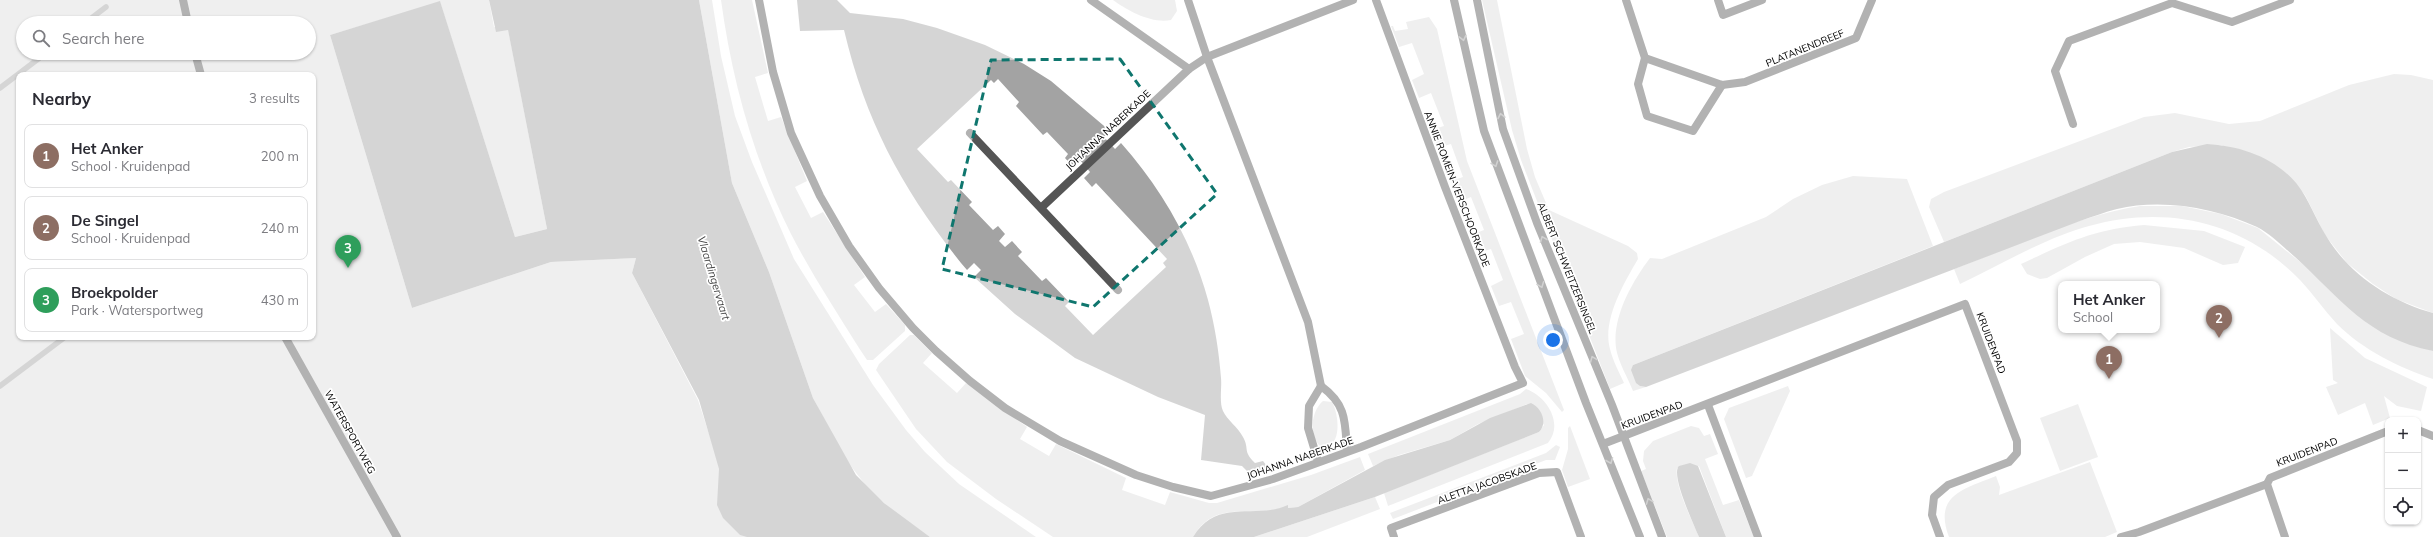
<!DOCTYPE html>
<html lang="en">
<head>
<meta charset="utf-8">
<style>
  :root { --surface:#fff; --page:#f2f2f3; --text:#2b2b33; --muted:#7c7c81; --line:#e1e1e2; --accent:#7c3aed }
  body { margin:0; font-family:Mulish,sans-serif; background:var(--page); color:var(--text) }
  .controls { position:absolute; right:12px; bottom:12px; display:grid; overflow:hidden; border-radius:8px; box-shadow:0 1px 3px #0004 }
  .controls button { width:36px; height:36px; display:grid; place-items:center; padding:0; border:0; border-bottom:1px solid var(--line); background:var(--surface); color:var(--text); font:20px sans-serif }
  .you { position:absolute; left:1553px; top:340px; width:14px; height:14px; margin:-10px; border:3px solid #fff; border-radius:50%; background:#1a73e8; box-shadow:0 0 0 6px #1a73e833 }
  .badge { display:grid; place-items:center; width:26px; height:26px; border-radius:50%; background:var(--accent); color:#fff; font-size:13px; font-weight:700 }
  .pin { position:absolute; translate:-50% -33px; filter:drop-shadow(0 1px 2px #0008) }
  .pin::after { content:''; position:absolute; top:21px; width:14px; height:12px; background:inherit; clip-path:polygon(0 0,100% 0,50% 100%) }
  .popup { position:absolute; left:2058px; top:281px; width:102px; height:52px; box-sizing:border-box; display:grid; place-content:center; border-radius:8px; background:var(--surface); filter:drop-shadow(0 1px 3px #0005); font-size:13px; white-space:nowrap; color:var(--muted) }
  .popup b { font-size:15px; color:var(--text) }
  .popup::after { content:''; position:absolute; left:50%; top:100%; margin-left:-8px; border:8px solid transparent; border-top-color:var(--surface) }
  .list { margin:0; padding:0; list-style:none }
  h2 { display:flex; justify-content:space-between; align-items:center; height:52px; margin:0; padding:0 16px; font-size:17px }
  h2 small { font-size:13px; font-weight:400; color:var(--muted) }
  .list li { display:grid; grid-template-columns:26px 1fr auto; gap:12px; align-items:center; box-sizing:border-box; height:64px; margin:0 8px 8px; padding:0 8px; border:1px solid var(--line); border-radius:8px }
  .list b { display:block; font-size:15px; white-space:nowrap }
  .list p { margin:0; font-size:13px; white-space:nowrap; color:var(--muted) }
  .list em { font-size:13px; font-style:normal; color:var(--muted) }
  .icon { flex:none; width:22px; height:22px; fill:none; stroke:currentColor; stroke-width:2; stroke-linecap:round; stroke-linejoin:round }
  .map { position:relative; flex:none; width:2433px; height:537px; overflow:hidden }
  .search { position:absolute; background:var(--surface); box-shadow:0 1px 3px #0004; left:16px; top:16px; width:300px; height:44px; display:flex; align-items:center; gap:10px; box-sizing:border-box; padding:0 14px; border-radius:22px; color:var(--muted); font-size:15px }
  .panel { position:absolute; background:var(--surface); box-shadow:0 1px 3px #0004; left:16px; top:72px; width:300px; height:268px; border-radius:8px }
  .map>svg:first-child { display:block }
  .green { fill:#dcdcdc; fill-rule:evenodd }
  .water { fill:#a3a3a3; fill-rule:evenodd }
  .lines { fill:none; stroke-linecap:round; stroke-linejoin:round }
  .stream { stroke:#a3a3a3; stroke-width:5.5 }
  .pedestrian { stroke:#555; stroke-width:8 }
  .minor { stroke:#555; stroke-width:8 }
  .tertiary { stroke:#555; stroke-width:8 }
  .oneway { stroke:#999 }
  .marked { fill:none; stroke:#0f766e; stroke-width:3; stroke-dasharray:8 5; stroke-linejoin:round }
  .labels { text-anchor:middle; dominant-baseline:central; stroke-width:3.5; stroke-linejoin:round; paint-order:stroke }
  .street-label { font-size:10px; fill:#000; stroke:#fff }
  .water-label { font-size:11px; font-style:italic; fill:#444; stroke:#fff }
</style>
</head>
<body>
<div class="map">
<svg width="2433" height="537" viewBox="0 0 2433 537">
  <rect width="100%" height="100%" fill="#fff"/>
  <g class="green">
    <path d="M0,0H489L494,27L508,29L547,229L515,237L440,2L330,35L412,308L551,262L636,258L632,273L698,400L726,486L770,537H0ZM23,23H309V53H23ZM19,75H313V337H19Z"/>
    <polygon points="699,0 712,0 721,56 735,116 752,162 794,259 873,385 906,430 925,452 959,484 1036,537 930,537 896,513 870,491 847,461 813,398 769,272 732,183"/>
    <path d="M721,0H752L768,73L755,77L768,121L781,117L807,181L795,187L811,218L823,212L865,277L854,285L875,312L886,304L905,325V331L873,360H867L859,348C836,311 811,273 791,234C754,160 732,81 721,0Z"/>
    <path d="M1113,0H1175L1177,11L1171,20C1152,24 1128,11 1113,0Z"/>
    <path d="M1482,0H1497L1527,149L1535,177L1549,210L1628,246L1637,253L1638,259C1624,283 1602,320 1610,349C1613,361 1619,372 1624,383L1610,389L1521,160L1512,130Z"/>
    <polygon points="1429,17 1437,29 1467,161 1564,410 1562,412 1546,393 1525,376 1511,339 1524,334 1511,302 1499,306 1491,286 1503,280 1491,249 1478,253 1471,235 1484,230 1471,197 1459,202 1451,181 1463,177 1451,144 1438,148 1431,130 1444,126 1431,93 1419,98 1412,80 1424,74 1412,43 1399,47 1391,26 1393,26 1395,31 1408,29 1406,22"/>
    <polygon points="2394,74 2411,75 2433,80 2433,313 2396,299 2373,284 2347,263 2325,235 2305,195 2284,172 2221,145 2189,147 2172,152 1944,242 1929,207 1931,199 1944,192 2144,117 2175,113 2229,124 2260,121 2349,85"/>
    <path d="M1853,176L1907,179L1933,246L1633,365L1640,386L1646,387L1633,391C1628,378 1618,362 1616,348C1612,317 1632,282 1650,258L1662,259L1766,217L1793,199L1822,185Z"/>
    <path d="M2140,206H2182L2221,214L2258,228L2396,339L2433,351V379C2398,367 2363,350 2337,324C2324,310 2313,294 2300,280C2244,222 2167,204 2089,226C2047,237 2000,265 1960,284L1954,269C2012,247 2079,215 2140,206Z"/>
    <path d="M2144,225L2204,231L2245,247L2238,263L2223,265L2184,248L2140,242L2114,244L2085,257L2047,278L2040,279L2027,274L2021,264C2066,243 2094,229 2144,225Z"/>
    <polygon points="2330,328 2365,358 2427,387 2421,411 2397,406 2384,396 2390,418 2373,425 2365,403 2338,415 2326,387 2338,383 2333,380"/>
    <path d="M910,335H914L932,353L923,363L957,393L966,383L1027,427L1020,439L1049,456L1056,444L1126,478L1122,490L1165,505L1170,492L1209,503H1217L1311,475L1360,457L1365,470L1298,507L1288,508V506C1254,521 1217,496 1193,537H1053L996,499L947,462L916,429L876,370L879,364Z"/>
    <polygon points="1788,386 1790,391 1752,476 1746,478 1724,419 1729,408"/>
    <path d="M1526,389C1547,396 1564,424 1548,443L1388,506L1384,493L1539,432L1544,425L1527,404L1478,424L1450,440L1399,455L1373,466L1368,454L1520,394Z"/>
    <path d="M1323,401L1332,402C1339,414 1343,449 1321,447C1308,436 1311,411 1323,401Z"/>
    <polygon points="2078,404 2098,457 2060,471 2040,418"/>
    <polygon points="1570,426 1590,479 1568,487 1562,470 1568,449 1568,428"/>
    <path d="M1691,426L1699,428L1704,436L1710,434L1718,454L1705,459L1723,505L1739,500L1754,537H1726L1699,466L1677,468C1674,485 1692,520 1699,537H1667L1641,471L1646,469L1643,461L1644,451L1653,441Z"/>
    <polygon points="1556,445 1560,447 1555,460 1546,460 1393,519 1390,513 1546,453"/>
    <path d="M2090,462L2117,532L2105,537H1949C1933,495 1964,489 1996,476L2000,487L1999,495Z"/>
    <polygon points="1375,497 1380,509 1307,537 1254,537"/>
  </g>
  <g class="water">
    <polygon points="489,0 699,0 732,183 769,272 813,398 856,475 884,503 930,537 747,537 740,535 723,518 717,505 719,469 699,400 632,273 636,258 551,262 412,308 330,35 440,1 515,237 547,229 508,30 496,32"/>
    <path d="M797,0H837L850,13L903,19L937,28L985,45L1024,64L1051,81L1110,131L1104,137L1115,149L1121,143C1161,188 1192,241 1208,300C1215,326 1219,352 1221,378C1222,387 1219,403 1223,411C1227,420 1238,427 1243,437C1250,450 1242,450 1255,463L1263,461L1270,470L1256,474L1248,472L1242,466L1201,460L1205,415L1158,397L1075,358L1015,314L974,277L981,270L974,263L967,270L961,263C903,190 866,123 844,30L800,31ZM998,79L1019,102L1016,106L1043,135L1047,132L1068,154L1065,158L1073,167L1080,160L1090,172L1084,178L1092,187L1096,183L1167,259L1163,263L1166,267L1093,335L1065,306L1069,302L1046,278L1042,281L1018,256L1022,252L1012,241L1005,247L999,241L1005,234L998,226L993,230L969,205L972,202L951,180L948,182L917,149L991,80L994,83Z"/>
    <path d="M2207,144C2245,146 2285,161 2305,196C2315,214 2322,232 2335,249C2358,280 2396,303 2433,313V351C2367,338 2341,299 2295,257C2283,247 2271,234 2257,227C2216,208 2162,198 2117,209C2105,212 2092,217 2080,221L1646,387L1640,386L1636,383L1631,370L1633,365L2172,152Z"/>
    <path d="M1531,403C1542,408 1548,423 1539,432L1375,497L1254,537H1193C1217,497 1255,520 1288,505V508L1298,507L1385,460L1450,440L1490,418Z"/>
    <path d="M1690,463L1698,466L1726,537H1699C1694,525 1670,474 1679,466Z"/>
  </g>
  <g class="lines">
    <g class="stream">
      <polyline points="85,23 106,7"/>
      <polyline points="0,88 46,53"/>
      <polyline points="0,386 65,337"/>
    </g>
    <polyline class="pedestrian" points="2121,537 2139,532 2267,484"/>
    <g class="minor">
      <polyline points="183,0 188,23"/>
      <polyline points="759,0 773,72 791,133 820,196 849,246 879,288 913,328 936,351 970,381 1005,408 1060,441 1136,475 1173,487 1211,496 1273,479 1361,447 1523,383 1515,367 1445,187 1376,0"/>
      <polyline points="1091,0 1189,69"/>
      <path d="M1188,0L1207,57L1308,322L1321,386C1347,405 1345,422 1347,451"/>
      <polyline points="1626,0 1645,58 1722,85 1745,82 1856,38 1872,0"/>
      <polyline points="1718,0 1723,15 1762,0"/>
      <polyline points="195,53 201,75"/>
      <polyline points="1645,58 1638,84 1647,116 1693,131 1722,85"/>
      <polyline points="2073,124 2055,71 2069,41 2172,3 2232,22 2290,0"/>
      <polyline points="970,133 1118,290"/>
      <polyline points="1042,207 1189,69 1207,57 1353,0"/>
      <polyline points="285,337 397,537"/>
      <polyline points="1708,405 1758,537"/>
      <polyline points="2418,430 2433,436"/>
      <polyline points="1603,444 1965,304 2017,441 2017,453 2009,462 1948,485 1934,497 1932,515 1940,537"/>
      <polyline points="1318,461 1308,428 1309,406 1321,386"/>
      <polyline points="1394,537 1391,528 1539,473 1557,472 1581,537"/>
      <polyline points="2285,537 2267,484 2270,478 2388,431"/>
    </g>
    <g class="tertiary">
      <polyline points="1454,0 1484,131 1586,403 1640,537"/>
      <polyline points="1477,0 1503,129 1537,223 1612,405 1662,537"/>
    </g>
  </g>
  <defs><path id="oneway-chevron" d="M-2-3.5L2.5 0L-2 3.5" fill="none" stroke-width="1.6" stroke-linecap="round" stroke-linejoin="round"/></defs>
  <g class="oneway">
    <use href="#oneway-chevron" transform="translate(1463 38) rotate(77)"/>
    <use href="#oneway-chevron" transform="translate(1501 116) rotate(-102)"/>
    <use href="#oneway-chevron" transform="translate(1495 164) rotate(70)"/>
    <use href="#oneway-chevron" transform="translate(1543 239) rotate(-112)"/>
    <use href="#oneway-chevron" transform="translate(1541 285) rotate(69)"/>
    <use href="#oneway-chevron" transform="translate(1593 359) rotate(-112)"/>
    <use href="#oneway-chevron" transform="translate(1610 461) rotate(68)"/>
    <use href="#oneway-chevron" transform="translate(1649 501) rotate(-111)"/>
  </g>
  <path d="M0 0H2433V537H0ZM1120,59L1217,194L1093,307L942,269L991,60Z" fill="#fff" fill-opacity=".55" fill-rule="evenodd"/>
  <path class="marked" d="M1120,59L1217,194L1093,307L942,269L991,60Z"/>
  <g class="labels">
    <g class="street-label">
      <text transform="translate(1805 48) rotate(-22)">PLATANENDREEF</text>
      <text transform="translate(1108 130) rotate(-43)">JOHANNA NABERKADE</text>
      <text transform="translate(1457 189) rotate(69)">ANNIE ROMEIN-VERSCHOORKADE</text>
      <text transform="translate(1567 268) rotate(68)">ALBERT SCHWEITZERSINGEL</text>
      <text transform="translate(1991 343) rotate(69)">KRUIDENPAD</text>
      <text transform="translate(1652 415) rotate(-20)">KRUIDENPAD</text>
      <text transform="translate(350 432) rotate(61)">WATERSPORTWEG</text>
      <text transform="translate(2307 452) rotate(-21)">KRUIDENPAD</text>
      <text transform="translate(1300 458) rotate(-19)">JOHANNA NABERKADE</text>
      <text transform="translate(1487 483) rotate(-20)">ALETTA JACOBSKADE</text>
    </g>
    <g class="water-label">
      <text transform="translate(714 278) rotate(73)">Vlaardingervaart</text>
    </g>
  </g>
</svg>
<div class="controls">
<button>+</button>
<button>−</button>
<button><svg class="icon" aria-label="locate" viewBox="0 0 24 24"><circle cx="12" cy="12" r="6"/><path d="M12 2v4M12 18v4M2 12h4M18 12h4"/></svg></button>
</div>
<div class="you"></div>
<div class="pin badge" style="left:2109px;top:379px;background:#8d6e63">1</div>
<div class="popup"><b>Het Anker</b>School</div>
<div class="pin badge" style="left:2219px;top:338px;background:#8d6e63">2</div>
<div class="pin badge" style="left:348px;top:268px;background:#2e9e5b">3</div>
<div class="search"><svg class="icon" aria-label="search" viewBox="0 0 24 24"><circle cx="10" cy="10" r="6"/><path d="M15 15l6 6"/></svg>Search here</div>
<section class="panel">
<h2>Nearby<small>3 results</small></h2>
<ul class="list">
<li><span class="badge" style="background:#8d6e63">1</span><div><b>Het Anker</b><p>School · Kruidenpad</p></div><em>200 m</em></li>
<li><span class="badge" style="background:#8d6e63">2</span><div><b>De Singel</b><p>School · Kruidenpad</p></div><em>240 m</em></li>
<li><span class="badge" style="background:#2e9e5b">3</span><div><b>Broekpolder</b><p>Park · Watersportweg</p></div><em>430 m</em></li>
</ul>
</section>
</div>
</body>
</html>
